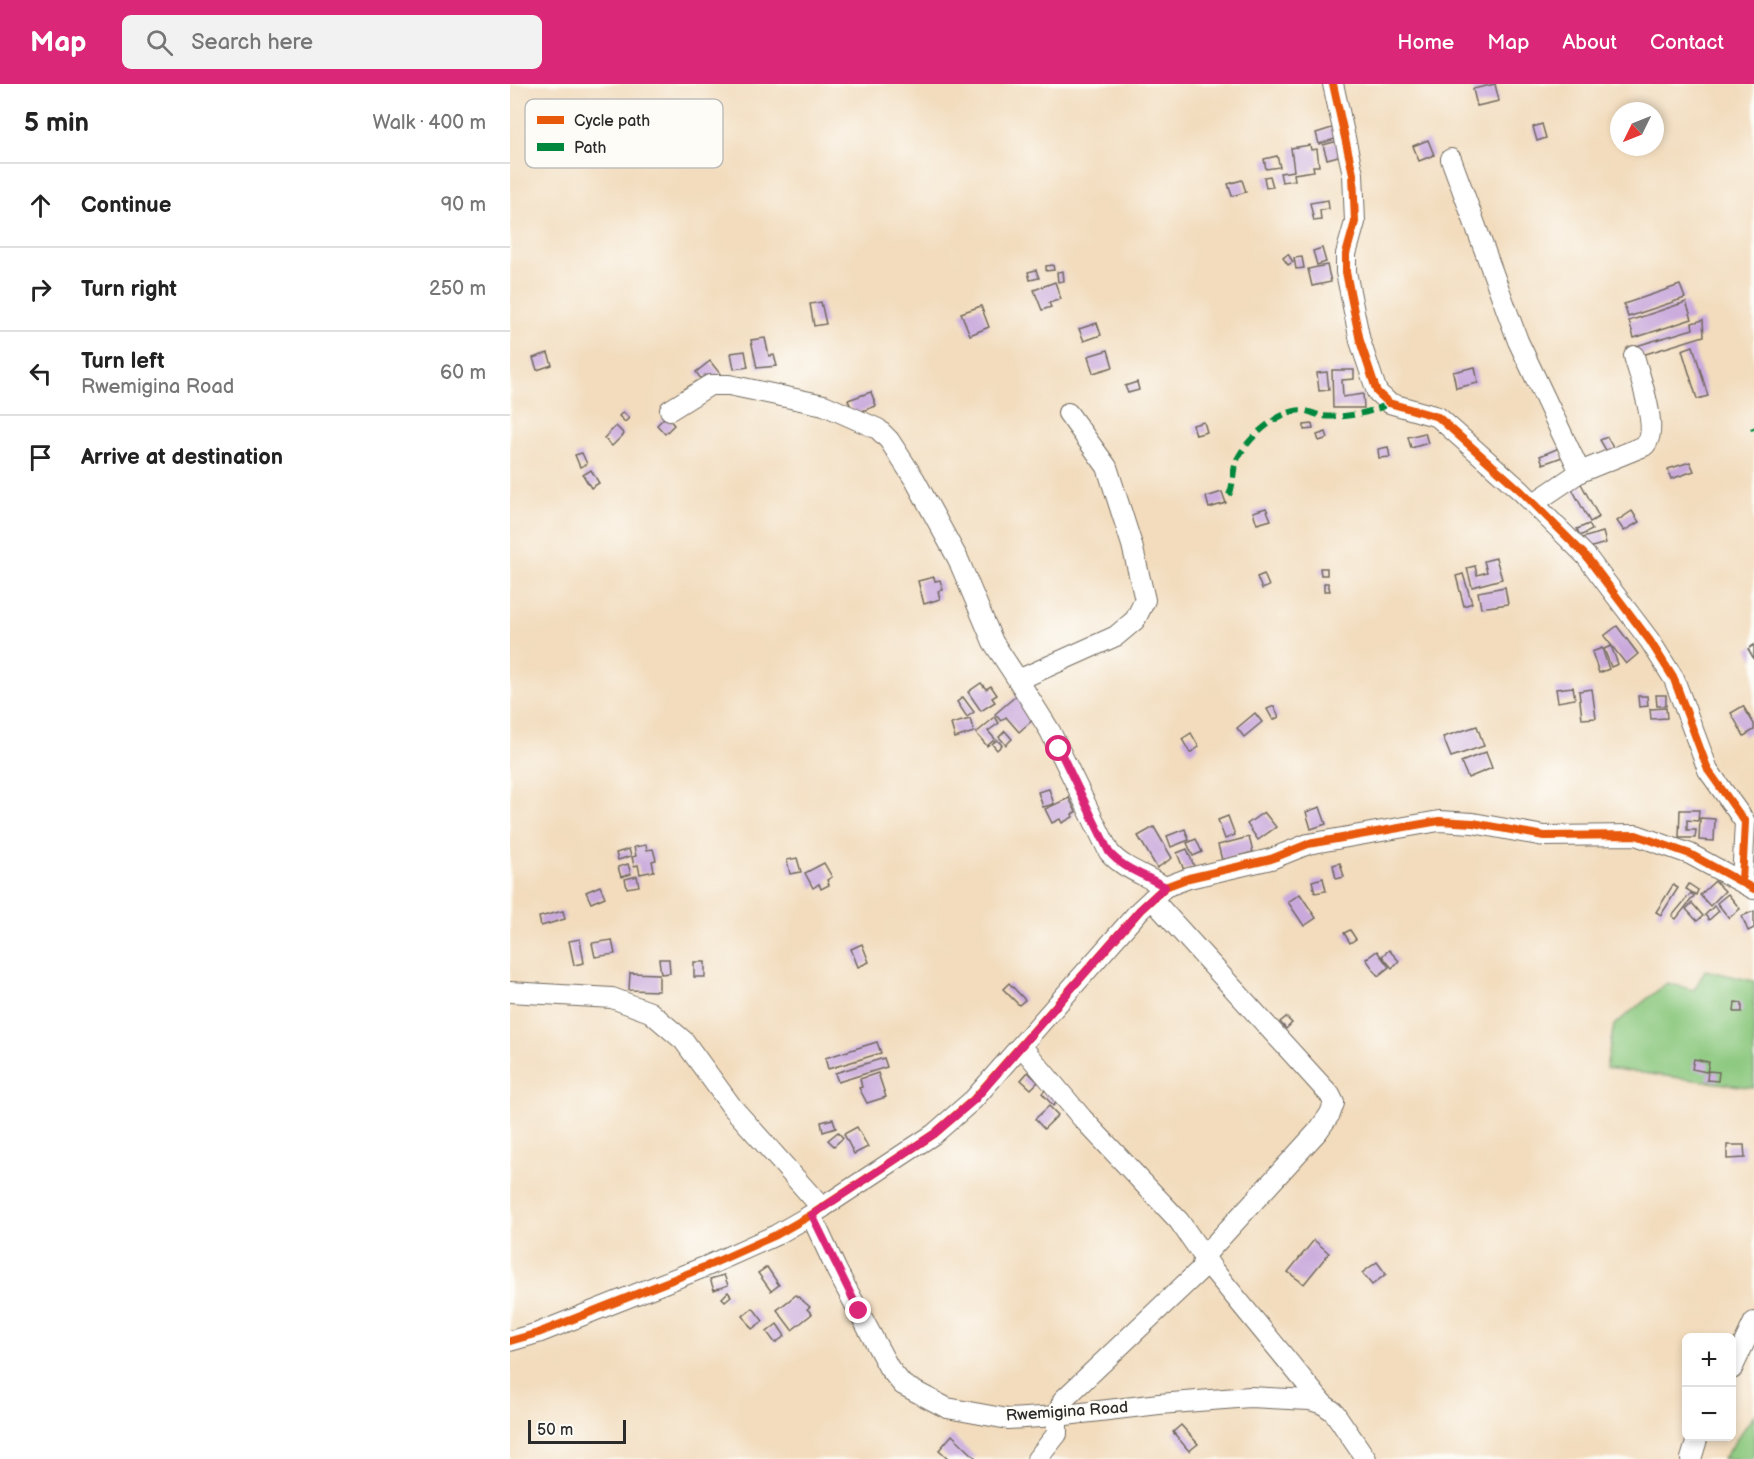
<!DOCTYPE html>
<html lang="en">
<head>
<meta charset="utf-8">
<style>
  :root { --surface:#fff; --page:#f2f2f2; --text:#222; --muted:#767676; --line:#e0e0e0; --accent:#db2777 }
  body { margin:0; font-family:"Balsamiq Sans",sans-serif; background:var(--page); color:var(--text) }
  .controls { position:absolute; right:18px; bottom:18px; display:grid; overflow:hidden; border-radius:9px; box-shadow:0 3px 9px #0003 }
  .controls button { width:54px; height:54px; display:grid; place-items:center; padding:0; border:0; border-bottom:2px solid var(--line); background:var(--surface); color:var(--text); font:30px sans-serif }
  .compass { position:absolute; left:1100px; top:18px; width:54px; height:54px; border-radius:50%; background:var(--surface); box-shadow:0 3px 9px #0003; rotate:227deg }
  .scale { position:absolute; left:18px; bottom:15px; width:98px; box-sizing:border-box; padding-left:6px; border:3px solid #2b2b2b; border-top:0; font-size:16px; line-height:21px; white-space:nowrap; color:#2b2b2b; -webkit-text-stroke:4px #fdfcf7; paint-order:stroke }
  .stop { position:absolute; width:18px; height:18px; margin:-14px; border:4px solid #db2777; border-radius:50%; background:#fff }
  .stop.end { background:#db2777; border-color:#fff; box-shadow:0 2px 6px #0008 }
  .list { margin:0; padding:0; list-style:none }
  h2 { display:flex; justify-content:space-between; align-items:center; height:78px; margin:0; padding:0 24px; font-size:26px }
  h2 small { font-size:20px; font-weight:400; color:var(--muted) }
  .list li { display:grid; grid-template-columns:39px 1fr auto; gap:18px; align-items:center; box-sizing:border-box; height:84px; padding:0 24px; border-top:2px solid var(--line) }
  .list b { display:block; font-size:22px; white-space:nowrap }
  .list p { margin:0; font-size:20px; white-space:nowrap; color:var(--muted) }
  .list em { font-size:20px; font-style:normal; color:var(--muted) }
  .icon { flex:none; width:33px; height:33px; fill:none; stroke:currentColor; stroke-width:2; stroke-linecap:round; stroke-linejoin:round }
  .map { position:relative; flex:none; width:1244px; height:1375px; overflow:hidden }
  header { display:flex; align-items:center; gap:36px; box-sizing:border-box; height:84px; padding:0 30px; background:var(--accent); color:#fff }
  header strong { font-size:28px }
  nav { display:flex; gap:33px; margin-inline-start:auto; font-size:21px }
  .search { width:420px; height:54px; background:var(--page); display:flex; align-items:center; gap:15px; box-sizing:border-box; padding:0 21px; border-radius:9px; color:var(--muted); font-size:22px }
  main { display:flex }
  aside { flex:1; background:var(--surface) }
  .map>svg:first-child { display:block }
  .green { fill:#8bc87e; stroke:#5b7a54; stroke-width:1.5 }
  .building { fill:#c9a9dc }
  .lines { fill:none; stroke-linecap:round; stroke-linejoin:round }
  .minor-casing { stroke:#71695e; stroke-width:22 }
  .minor { stroke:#fff; stroke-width:20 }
  .quiet { stroke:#00873e; stroke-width:6; stroke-dasharray:12 6; stroke-linecap:butt }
  .cycleway-casing { stroke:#fdfcf7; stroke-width:11 }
  .cycleway { stroke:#e8590c; stroke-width:8 }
  .route { stroke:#db2777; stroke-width:8 }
  .labels { text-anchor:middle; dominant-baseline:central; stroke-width:4.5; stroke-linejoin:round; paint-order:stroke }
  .street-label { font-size:16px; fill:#2b2b2b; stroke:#fdfcf7 }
  .key { fill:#fdfcf7; stroke:#bebdba; stroke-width:1.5 }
  .key-label { font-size:16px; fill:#2b2b2b }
</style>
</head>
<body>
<header>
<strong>Map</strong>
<div class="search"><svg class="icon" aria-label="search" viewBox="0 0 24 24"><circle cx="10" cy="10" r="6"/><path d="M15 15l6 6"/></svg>Search here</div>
<nav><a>Home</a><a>Map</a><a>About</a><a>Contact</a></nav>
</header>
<main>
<aside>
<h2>5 min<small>Walk · 400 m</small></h2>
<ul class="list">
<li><svg class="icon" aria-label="ahead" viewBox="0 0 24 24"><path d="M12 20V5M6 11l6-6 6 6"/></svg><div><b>Continue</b></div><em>90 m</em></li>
<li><svg class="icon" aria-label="right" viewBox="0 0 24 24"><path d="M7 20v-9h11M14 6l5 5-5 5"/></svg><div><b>Turn right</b></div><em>250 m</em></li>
<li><svg class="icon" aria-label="left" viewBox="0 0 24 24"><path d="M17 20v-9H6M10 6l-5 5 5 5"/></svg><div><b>Turn left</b><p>Rwemigina Road</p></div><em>60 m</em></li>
<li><svg class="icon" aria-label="arrive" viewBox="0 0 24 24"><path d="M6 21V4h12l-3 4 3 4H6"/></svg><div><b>Arrive at destination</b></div></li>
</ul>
</aside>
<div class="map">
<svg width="1244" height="1375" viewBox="0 0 1244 1375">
  <rect width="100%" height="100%" fill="#fdfcf7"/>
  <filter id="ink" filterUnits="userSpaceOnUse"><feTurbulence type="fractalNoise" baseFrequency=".0167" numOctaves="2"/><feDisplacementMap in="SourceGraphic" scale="12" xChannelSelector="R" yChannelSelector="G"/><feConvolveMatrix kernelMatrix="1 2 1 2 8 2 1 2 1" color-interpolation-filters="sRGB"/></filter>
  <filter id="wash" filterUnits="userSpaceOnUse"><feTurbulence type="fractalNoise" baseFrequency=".008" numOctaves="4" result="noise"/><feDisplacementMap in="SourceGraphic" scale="24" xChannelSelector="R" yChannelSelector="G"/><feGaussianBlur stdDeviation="1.35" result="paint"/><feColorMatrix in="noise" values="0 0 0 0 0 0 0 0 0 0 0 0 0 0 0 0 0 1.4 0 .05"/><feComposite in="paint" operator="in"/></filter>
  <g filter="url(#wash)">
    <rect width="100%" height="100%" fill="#f2dcbd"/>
    <g class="green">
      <polygon points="1195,886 1244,897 1244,1004 1096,984 1104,941 1157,899 1184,906"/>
      <polygon points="1244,1331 1244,1375 1213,1375 1214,1373"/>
    </g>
    <g id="blocks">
      <g class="building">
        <polygon points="985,0 989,17 967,22 963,5"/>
        <polygon points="1032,40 1036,54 1027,57 1023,43"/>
        <polygon points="825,43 828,54 809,60 806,49"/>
        <polygon points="918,56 924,71 909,77 903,62"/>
        <polygon points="828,57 832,71 817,75 813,61"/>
        <polygon points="800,61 801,66 807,65 809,82 803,82 804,87 784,90 785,96 772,98 770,89 784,87 781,64"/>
        <polygon points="767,72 770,83 756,85 754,75"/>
        <polygon points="760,92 763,103 756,104 754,93"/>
        <polygon points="732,96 736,108 722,112 718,100"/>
        <polygon points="818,116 819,125 810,126 811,136 804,137 800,119"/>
        <polygon points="812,164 816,178 807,181 803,167"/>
        <polygon points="778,170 783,178 778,181 773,174"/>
        <polygon points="792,173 794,184 786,185 784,174"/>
        <polygon points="543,181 544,186 536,187 536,182"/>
        <polygon points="817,181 821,198 802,202 798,185"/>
        <polygon points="526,186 529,194 520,196 518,188"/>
        <polygon points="553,187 554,197 548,198 547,188"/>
        <polygon points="545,198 551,215 539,219 541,223 532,226 524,206"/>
        <polygon points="1170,201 1175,214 1118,233 1114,220"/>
        <polygon points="311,218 316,240 304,242 300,220"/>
        <polygon points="1176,218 1182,235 1124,254 1119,237"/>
        <polygon points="471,222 479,243 460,251 451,229"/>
        <polygon points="1193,236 1194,252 1129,272 1126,262 1183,245 1182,239"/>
        <polygon points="587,239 591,251 574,257 569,245"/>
        <polygon points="255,254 259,272 264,271 267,282 247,284 241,256"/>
        <polygon points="1183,262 1198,312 1187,315 1172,266"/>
        <polygon points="598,266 603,283 583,289 578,272"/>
        <polygon points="235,267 238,283 224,285 221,269"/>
        <polygon points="38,269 42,281 27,286 23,274"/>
        <polygon points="200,277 211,291 201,298 195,291 191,295 186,288"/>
        <polygon points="965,283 968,299 946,304 943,288"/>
        <polygon points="822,286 844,286 844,295 832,296 833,313 853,310 854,324 823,324"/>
        <polygon points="817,288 819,306 809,307 807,289"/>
        <polygon points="627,298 629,306 618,309 615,302"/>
        <polygon points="361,308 366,322 344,330 338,316"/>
        <polygon points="113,328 119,334 115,338 109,332"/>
        <polygon points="156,332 164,341 155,350 147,341"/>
        <polygon points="694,338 697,348 686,351 683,341"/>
        <polygon points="802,340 803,345 794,346 794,341"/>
        <polygon points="106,342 114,350 102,362 94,354"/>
        <polygon points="816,348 818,354 809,357 807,351"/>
        <polygon points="915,349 918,359 901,364 898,353"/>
        <polygon points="1097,353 1106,369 1100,373 1090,356"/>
        <polygon points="878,363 880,373 869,374 868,365"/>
        <polygon points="1049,364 1052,373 1033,380 1030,372"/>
        <polygon points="72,369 77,380 70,383 65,371"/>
        <polygon points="1180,378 1184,387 1161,395 1158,385"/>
        <polygon points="81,386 89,399 81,404 73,391"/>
        <polygon points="1069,396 1089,433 1080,438 1060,401"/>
        <polygon points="712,408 716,419 699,424 696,413"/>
        <polygon points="756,424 761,436 747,440 743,428"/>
        <polygon points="1122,427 1129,438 1114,447 1107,437"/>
        <polygon points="1079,440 1082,446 1070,452 1067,445"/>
        <polygon points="1093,448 1096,459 1075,465 1072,454"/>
        <polygon points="986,474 992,495 962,503 957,484 965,482 967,491 977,488 974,477"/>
        <polygon points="810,484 817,484 817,491 811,491"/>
        <polygon points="754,490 759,502 752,505 747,493"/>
        <polygon points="953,490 962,519 954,522 946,492"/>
        <polygon points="424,493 425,497 430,496 433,506 428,507 430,515 414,520 408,497"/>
        <polygon points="814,499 818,499 820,507 814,507"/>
        <polygon points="995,503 998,520 971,524 968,508"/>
        <polygon points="1107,542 1128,570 1116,580 1094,552"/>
        <polygon points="1244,561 1244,575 1238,565"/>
        <polygon points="1101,562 1108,580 1101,583 1094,565"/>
        <polygon points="1092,564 1099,585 1089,589 1082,568"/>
        <polygon points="471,599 476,605 481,602 487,611 482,614 485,618 471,627 458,608"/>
        <polygon points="1063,603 1065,615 1048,618 1046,605"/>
        <polygon points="1082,605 1086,634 1072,635 1069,607"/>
        <polygon points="507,611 526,633 509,648 496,633 491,637 485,630"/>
        <polygon points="1146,611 1156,611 1156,622 1147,622"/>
        <polygon points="1128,612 1137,612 1138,622 1129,623"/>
        <polygon points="453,613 464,628 457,633 447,618"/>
        <polygon points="764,622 769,633 763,636 757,625"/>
        <polygon points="1233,622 1244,640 1244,646 1234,652 1221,629"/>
        <polygon points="1156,624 1157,634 1141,635 1140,625"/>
        <polygon points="745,629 752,638 734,653 727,644"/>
        <polygon points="485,633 489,639 478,647 485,655 477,662 466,649"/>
        <polygon points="460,635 464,648 445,654 441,640"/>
        <polygon points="967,642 974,662 941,673 933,653"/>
        <polygon points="495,647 502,655 496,661 489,653"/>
        <polygon points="681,649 689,663 680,669 672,655"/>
        <polygon points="487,656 492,661 487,666 482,660"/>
        <polygon points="976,668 982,684 958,694 951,678"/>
        <polygon points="539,705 544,720 533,723 528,708"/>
        <polygon points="559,714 566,728 562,730 563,733 552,739 550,735 542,739 535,725"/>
        <polygon points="810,723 816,740 801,745 796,728"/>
        <polygon points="1170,726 1189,726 1188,737 1177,736 1177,746 1186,746 1185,754 1169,754"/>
        <polygon points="754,728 766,743 748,756 737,740"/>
        <polygon points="718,732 725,751 715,755 708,736"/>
        <polygon points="1190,734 1205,735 1204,757 1189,756"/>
        <polygon points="644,743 662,774 647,784 628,752"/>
        <polygon points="675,745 679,756 661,763 657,752"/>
        <polygon points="739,753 743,768 712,776 708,761"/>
        <polygon points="686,755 692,768 683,772 677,759"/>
        <polygon points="136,761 137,766 143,765 146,776 142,777 144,787 130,790 128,781 124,782 122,773 126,772 124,763"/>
        <polygon points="119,765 121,772 108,776 106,769"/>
        <polygon points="677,765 684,782 674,786 667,769"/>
        <polygon points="287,774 291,788 280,790 277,776"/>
        <polygon points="314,779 322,793 317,796 319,801 311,805 309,800 303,804 295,789"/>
        <polygon points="830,779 834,793 826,795 823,781"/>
        <polygon points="118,780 121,790 111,793 108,783"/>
        <polygon points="127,792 129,802 117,804 115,795"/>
        <polygon points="813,794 816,807 805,809 802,797"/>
        <polygon points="1205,797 1215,807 1200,822 1190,811"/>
        <polygon points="1179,800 1188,806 1186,811 1176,805"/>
        <polygon points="1163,801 1168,804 1151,831 1146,828"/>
        <polygon points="90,802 95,813 81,819 76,808"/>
        <polygon points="1181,809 1184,812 1166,835 1162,832"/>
        <polygon points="790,810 806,834 794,842 778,818"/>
        <polygon points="1218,810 1230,825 1219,834 1207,819"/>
        <polygon points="1182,819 1193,832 1187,837 1176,825"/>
        <polygon points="1204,822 1209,827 1199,836 1195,831"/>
        <polygon points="53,827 55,835 31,842 29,833"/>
        <polygon points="1244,827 1244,844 1238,847 1232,832"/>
        <polygon points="840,846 846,855 840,859 834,849"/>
        <polygon points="70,855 74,879 64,881 59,857"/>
        <polygon points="102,856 105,870 85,873 82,859"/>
        <polygon points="352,860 359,878 348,883 341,865"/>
        <polygon points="879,866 889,877 882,884 872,872"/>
        <polygon points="867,867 879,883 868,892 856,875"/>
        <polygon points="149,875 159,875 160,889 151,890"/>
        <rect x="184" y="878" width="11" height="15"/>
        <polygon points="120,889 149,890 149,907 119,906"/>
        <polygon points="499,899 515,916 509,921 493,905"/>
        <polygon points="1225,918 1232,919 1232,928 1224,928"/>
        <polygon points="776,933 782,939 776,945 770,938"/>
        <polygon points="367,958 371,969 318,985 315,974"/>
        <polygon points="374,974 377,983 328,998 325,989"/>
        <polygon points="1184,975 1199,978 1197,988 1182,985"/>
        <polygon points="1198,987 1209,988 1208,997 1197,996"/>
        <polygon points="518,988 528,998 521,1005 511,996"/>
        <polygon points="368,989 376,1013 357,1019 349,1004 352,1003 350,995"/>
        <polygon points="538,1004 549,1016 543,1022 532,1009"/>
        <polygon points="539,1022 548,1031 534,1045 525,1035"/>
        <polygon points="323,1035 326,1044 313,1048 311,1038"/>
        <polygon points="347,1043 358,1063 344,1070 334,1050"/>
        <polygon points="328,1048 333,1054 324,1062 318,1056"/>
        <polygon points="1217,1061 1234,1061 1235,1074 1217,1075"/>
        <polygon points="804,1156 819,1169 794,1200 778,1188"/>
        <polygon points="867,1178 876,1190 862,1201 852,1189"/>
        <polygon points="257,1183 269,1201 261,1207 248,1189"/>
        <polygon points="214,1191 218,1201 204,1206 200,1195"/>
        <polygon points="218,1208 221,1212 215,1217 212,1214"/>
        <polygon points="286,1211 300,1223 297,1225 302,1230 282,1246 267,1226"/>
        <polygon points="243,1224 253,1237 242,1245 233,1232"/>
        <polygon points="267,1240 275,1252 265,1259 257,1248"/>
        <polygon points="671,1341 688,1360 679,1367 663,1348"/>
        <polygon points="442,1351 465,1373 463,1375 439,1375 429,1366"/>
      </g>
    </g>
  </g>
  <g filter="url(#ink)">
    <use href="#blocks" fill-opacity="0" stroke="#71695e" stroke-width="1.5"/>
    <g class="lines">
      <g class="minor-casing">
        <g id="minor">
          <polyline points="823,0 843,90 845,138 836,170 836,188 850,257 867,308 879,319 928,333 1011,407 1076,472 1140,557 1164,595 1198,686 1235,738 1232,797"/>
          <polyline points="941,75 1008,257 1070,388 1024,419"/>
          <polyline points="160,326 200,301 219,301 314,321 368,345 379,356 405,396 448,475 483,558 508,596"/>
          <path d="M558,329L597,383L622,461L635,516L625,536L606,552L508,596L540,647L599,768C613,785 636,791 655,803"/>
          <path d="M1070,388L1134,362C1151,349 1129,291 1124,272"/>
          <polyline points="0,908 102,914 140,928 174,957 222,1023 312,1124"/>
          <polyline points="512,963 572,1034 669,1137 704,1187 813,1320"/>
          <polyline points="301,1131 327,1187 379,1284 393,1301 437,1324 498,1335 547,1332 649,1320 740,1313 800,1316 813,1320 824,1328 856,1375"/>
          <polyline points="0,1257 28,1249 197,1182 266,1151 301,1131 424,1050 464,1015 630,826 655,803 679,794 761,775 798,760 929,737 963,739 1034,752 1126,751 1180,770 1244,805"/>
          <polyline points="1222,1285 1244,1238"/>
          <polyline points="527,1375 547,1350 547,1332 553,1316 691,1185 694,1172 808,1047 820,1030 824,1019 820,1011 642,815"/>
          <polyline points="1181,1375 1188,1352"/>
        </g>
      </g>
      <use href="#minor" class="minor"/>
      <g class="quiet">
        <polyline points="1243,343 1244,346"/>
        <path d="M719,411C725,399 721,385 729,372C739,354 764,331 785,327C794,324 803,330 812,332C832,334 861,330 879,319"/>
      </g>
      <g class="cycleway-casing">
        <g id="cycleway">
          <polyline points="823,0 843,90 845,138 836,170 836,188 850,257 867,308 879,319 928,333 1011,407 1076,472 1140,557 1164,595 1198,686 1235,738 1232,797"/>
          <polyline points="0,1257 28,1249 197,1182 266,1151 301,1131 424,1050 464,1015 630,826 655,803 679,794 761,775 798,760 929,737 963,739 1034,752 1126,751 1180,770 1244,805"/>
        </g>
      </g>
      <use href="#cycleway" class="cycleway"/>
    </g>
  </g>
  <g class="lines" filter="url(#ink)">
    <path class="route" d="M349,1227L302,1131L424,1050L464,1016L630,826L655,803C636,791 613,785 599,768L549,665"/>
  </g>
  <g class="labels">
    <g class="street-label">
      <text transform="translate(557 1328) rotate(-4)">Rwemigina Road</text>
    </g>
  </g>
  <rect x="15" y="15" width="198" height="69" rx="9" class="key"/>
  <rect x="27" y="32" width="27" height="8" fill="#e8590c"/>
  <rect x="27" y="59" width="27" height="8" fill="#00873e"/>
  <g class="key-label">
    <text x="64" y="42">Cycle path</text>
    <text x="64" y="69">Path</text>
  </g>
</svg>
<div class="controls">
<button>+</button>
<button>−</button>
</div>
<svg class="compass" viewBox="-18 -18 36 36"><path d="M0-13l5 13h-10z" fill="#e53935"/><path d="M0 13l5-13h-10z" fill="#767676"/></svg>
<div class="scale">50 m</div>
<div class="stop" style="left:549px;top:665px"></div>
<div class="stop end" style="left:349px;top:1227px"></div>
</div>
</main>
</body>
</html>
